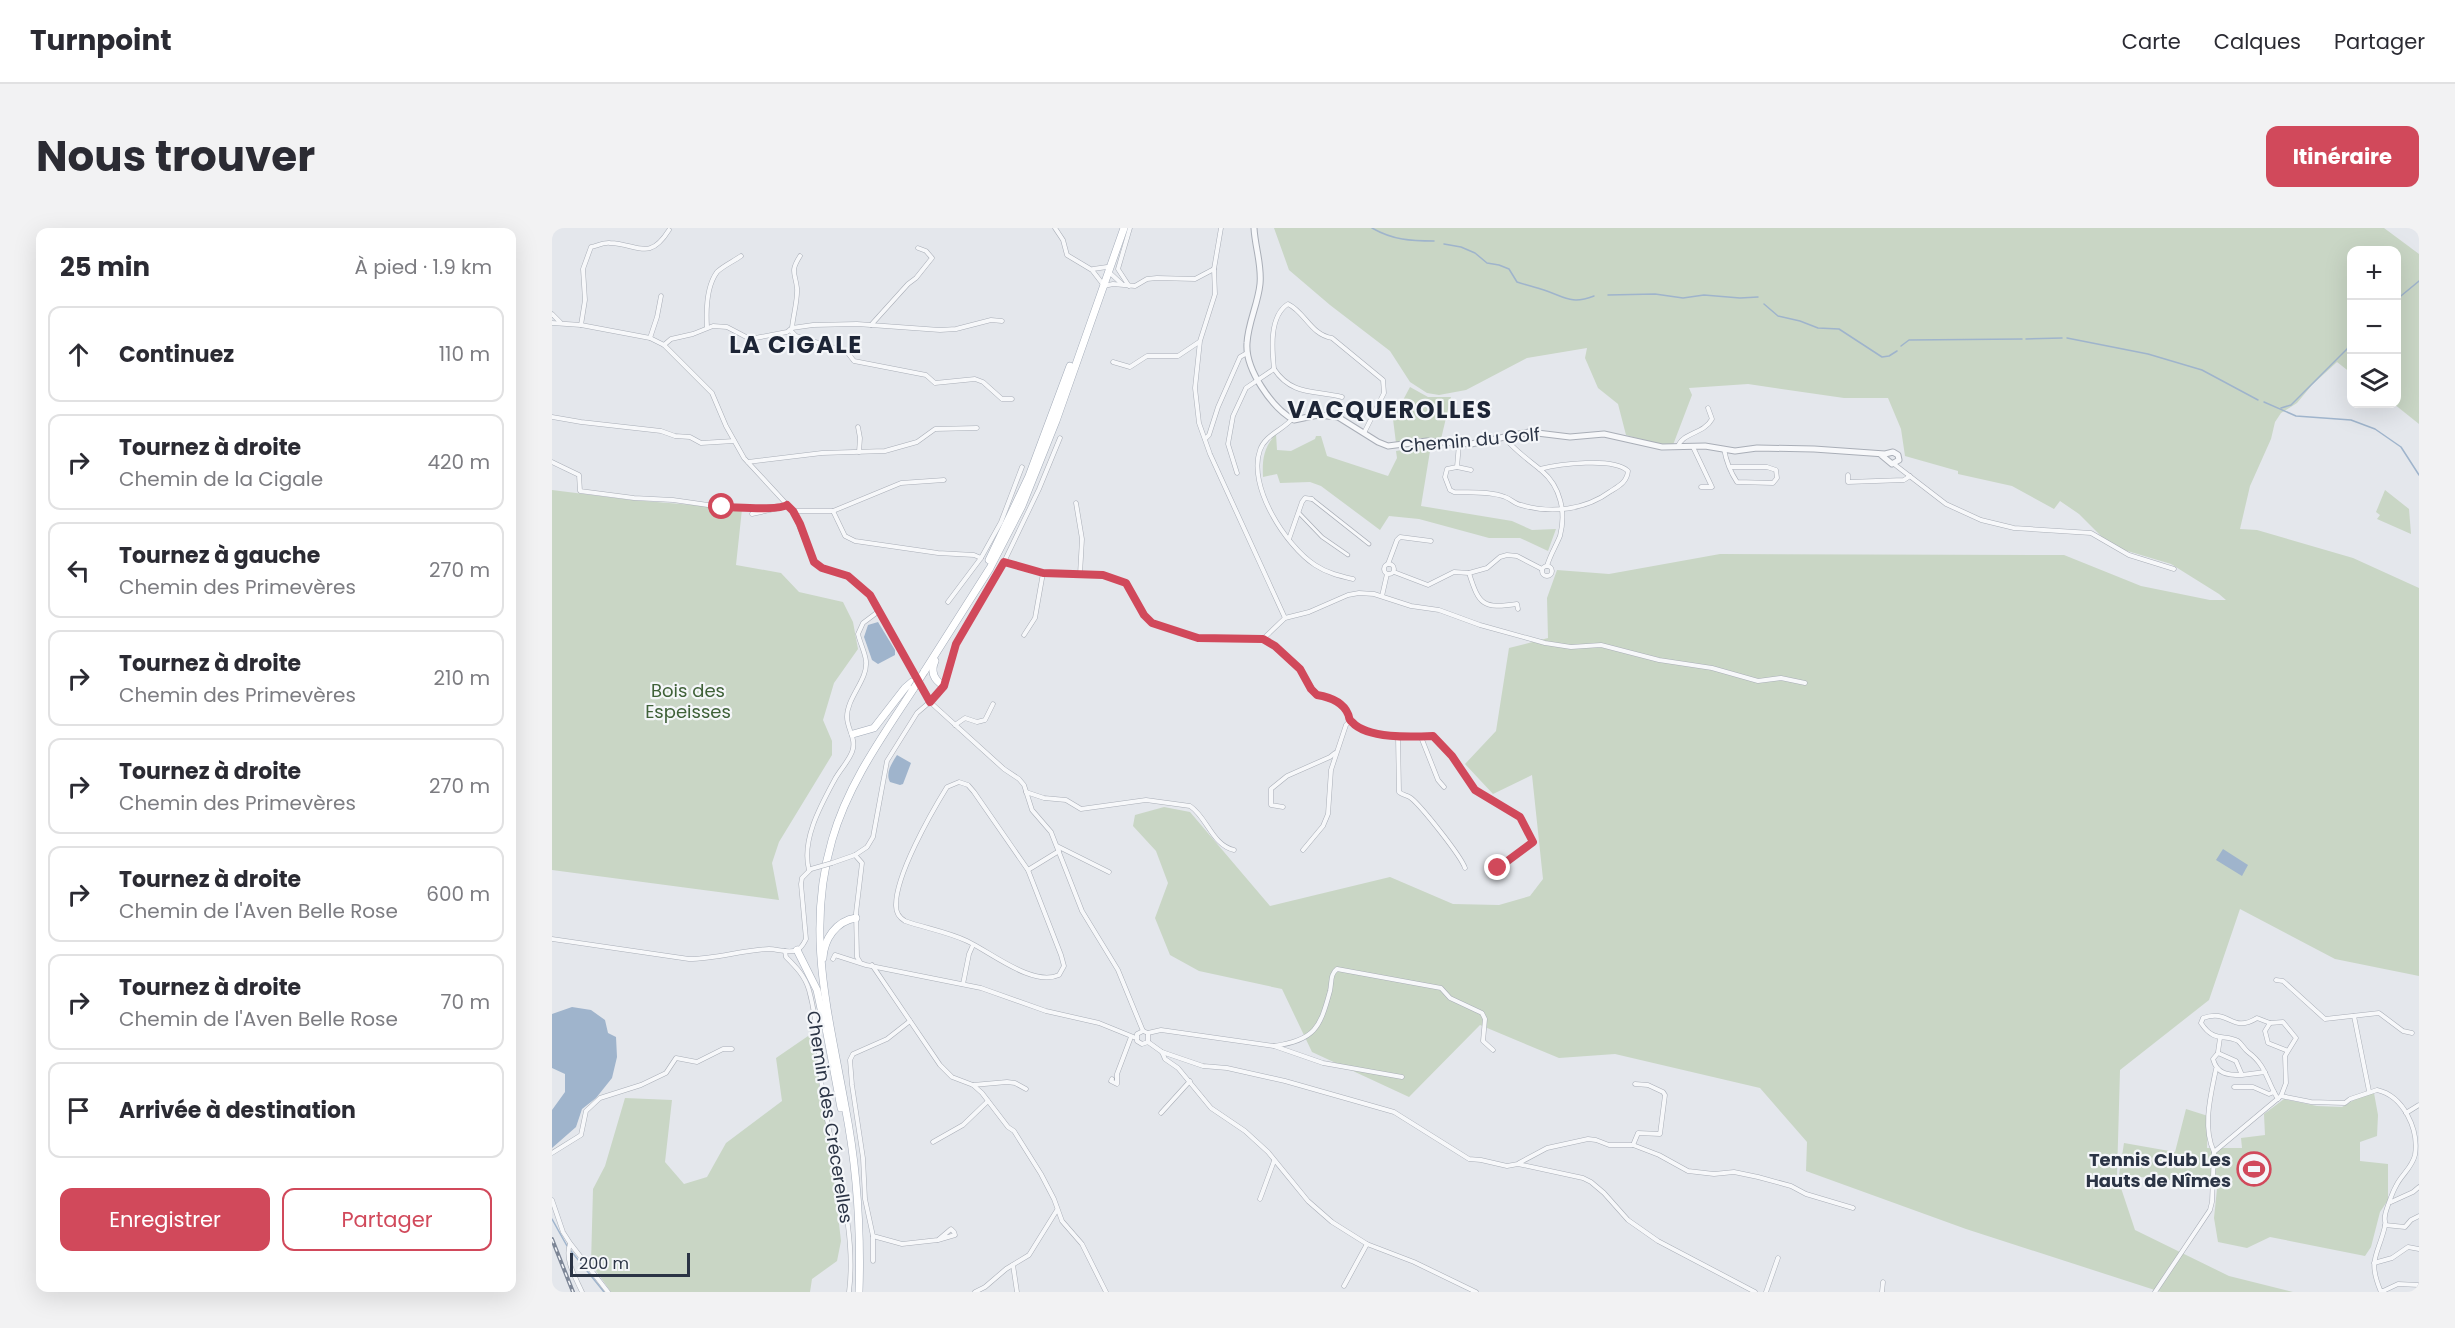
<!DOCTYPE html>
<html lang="fr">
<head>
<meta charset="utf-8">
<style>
  :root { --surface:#fff; --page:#f2f2f3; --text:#2b2b33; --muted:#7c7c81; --line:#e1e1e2; --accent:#d1495b }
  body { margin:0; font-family:Poppins,sans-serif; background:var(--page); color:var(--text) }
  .controls { position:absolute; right:18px; top:18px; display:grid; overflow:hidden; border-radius:12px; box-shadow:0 6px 24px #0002 }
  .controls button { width:54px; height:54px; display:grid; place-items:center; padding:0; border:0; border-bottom:2px solid var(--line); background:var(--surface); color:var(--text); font:30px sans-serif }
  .scale { position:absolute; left:18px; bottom:15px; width:120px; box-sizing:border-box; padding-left:6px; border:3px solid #2b3445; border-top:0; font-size:16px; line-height:21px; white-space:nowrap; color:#2b3445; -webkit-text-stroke:4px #f4f6f9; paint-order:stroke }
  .stop { position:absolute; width:18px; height:18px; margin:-14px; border:4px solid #d1495b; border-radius:50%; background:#fff }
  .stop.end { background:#d1495b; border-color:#fff; box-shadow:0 2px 6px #0008 }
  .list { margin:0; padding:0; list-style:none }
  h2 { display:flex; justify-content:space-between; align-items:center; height:78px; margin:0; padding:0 24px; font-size:26px }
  h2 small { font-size:20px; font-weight:400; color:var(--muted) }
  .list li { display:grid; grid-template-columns:39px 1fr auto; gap:18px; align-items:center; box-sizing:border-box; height:96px; margin:0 12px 12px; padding:0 12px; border:2px solid var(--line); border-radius:12px }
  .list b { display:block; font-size:22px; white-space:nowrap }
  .list p { margin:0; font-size:20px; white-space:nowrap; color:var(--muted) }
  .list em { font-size:20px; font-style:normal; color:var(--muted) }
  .actions { display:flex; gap:12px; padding:18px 24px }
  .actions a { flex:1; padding:14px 0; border:2px solid var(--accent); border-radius:12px; text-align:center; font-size:21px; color:var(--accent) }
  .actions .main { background:var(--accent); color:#fff }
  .icon { flex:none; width:33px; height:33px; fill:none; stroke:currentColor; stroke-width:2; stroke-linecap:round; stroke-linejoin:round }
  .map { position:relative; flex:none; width:1867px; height:1064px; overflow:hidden; border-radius:12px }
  header { display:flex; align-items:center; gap:36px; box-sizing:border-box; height:84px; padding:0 30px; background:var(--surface); border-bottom:2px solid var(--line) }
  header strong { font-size:28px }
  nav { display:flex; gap:33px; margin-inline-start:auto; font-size:21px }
  .intro { display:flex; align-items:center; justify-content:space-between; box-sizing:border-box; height:144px; padding:0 36px }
  h1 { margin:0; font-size:42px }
  .button { padding:15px 27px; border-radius:12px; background:var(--accent); color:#fff; font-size:21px; font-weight:700 }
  main { display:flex; gap:36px; padding:0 36px }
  aside { flex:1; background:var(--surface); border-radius:12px; box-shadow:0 6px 24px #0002 }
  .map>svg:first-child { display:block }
  .green { fill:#c9d6c5 }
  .water { fill:#9fb4cc }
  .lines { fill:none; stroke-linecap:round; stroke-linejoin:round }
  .stream { stroke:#9fb4cc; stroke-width:1.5 }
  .pedestrian-casing { stroke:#a9aeb7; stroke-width:4.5 }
  .minor-casing { stroke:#a9aeb7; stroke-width:5 }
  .tertiary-casing { stroke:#a9aeb7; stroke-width:7 }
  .primary-casing { stroke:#a3abb8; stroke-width:8 }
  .pedestrian { stroke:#f7f8fa; stroke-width:3 }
  .minor { stroke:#f7f8fa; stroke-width:4 }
  .tertiary { stroke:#f7f8fa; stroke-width:5 }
  .primary { stroke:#fff; stroke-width:7 }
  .rail-casing { stroke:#7d8696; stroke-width:4 }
  .rail { stroke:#f4f6f9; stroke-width:1.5; stroke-dasharray:4.5; stroke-linecap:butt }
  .minor-bridge-casing { stroke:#a9aeb7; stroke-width:5; stroke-linecap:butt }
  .primary-bridge-casing { stroke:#a3abb8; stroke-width:8; stroke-linecap:butt }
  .minor-bridge { stroke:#f7f8fa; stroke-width:4 }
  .primary-bridge { stroke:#fff; stroke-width:7 }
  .route { stroke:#d1495b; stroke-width:8 }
  .labels { text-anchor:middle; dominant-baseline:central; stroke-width:4.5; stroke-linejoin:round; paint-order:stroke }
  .street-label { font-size:18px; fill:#2b3445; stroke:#f4f6f9 }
  .park-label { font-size:18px; fill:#3f6138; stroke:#f4f6f9 }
  .poi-label { font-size:18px; font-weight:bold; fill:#2b3445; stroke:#f4f6f9; text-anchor:end }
  .district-label { font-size:24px; font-weight:bold; letter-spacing:1.5px; fill:#1d2536; stroke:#f4f6f9 }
</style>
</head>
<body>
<header>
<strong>Turnpoint</strong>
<nav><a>Carte</a><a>Calques</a><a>Partager</a></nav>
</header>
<div class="intro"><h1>Nous trouver</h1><a class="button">Itinéraire</a></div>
<main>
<aside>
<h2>25 min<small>À pied · 1.9 km</small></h2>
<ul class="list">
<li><svg class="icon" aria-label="ahead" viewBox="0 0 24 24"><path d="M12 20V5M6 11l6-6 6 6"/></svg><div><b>Continuez</b></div><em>110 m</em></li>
<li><svg class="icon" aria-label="right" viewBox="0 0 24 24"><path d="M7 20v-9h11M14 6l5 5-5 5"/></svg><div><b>Tournez à droite</b><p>Chemin de la Cigale</p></div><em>420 m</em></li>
<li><svg class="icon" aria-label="left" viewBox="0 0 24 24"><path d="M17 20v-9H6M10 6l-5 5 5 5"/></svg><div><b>Tournez à gauche</b><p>Chemin des Primevères</p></div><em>270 m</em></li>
<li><svg class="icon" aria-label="right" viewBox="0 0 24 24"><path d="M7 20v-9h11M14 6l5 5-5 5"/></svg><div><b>Tournez à droite</b><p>Chemin des Primevères</p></div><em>210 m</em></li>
<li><svg class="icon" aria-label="right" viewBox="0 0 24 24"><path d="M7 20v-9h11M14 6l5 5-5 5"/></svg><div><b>Tournez à droite</b><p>Chemin des Primevères</p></div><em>270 m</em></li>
<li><svg class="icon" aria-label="right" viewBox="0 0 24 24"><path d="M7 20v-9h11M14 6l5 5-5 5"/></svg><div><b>Tournez à droite</b><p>Chemin de l'Aven Belle Rose</p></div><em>600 m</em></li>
<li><svg class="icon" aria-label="right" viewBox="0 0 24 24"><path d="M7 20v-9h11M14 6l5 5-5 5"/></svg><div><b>Tournez à droite</b><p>Chemin de l'Aven Belle Rose</p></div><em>70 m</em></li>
<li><svg class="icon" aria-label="arrive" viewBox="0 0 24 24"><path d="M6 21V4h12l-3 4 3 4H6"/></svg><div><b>Arrivée à destination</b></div></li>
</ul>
<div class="actions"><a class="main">Enregistrer</a><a>Partager</a></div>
</aside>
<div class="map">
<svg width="1867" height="1064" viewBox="0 0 1867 1064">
  <rect width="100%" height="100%" fill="#e4e7ec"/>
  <g class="green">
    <polygon points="722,0 1832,0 1867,26 1867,196 1842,176 1844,176 1844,22 1800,22 1799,145 1785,134 1760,157 1745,175 1729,185 1723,194 1719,211 1698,258 1688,301 1705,302 1801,330 1867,360 1867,748 1783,731 1688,681 1657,772 1568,842 1565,948 1583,1002 1677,1048 1741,1064 1609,1064 1414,1001 1254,943 1255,914 1208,860 1063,826 1007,830 928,797 857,869 760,824 730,761 647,743 618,727 603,690 616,655 604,623 581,598 583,587 612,579 638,584 718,678 838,649 901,676 947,677 978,668 991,651 980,547 941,566 913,536 944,503 957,420 996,410 995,370 1005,342 1057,346 1168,326 1512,327 1589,358 1658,372 1674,372 1667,366 1619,336 1572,322 1552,311 1527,286 1508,273 1502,281 1460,258 1406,246 1406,243 1353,228 1349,201 1336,170 1292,170 1196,156 1137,160 1140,167 1121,217 1109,217 1074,207 1066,176 1046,160 1033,130 1035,120 975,130 914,162 887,167 875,165 858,154 838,123 778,77 737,42"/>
    <polygon points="858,159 876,169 899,169 889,211 866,210 844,215 841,191"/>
    <path d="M724,206L725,222L739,223L763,211L764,208H769L775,228L836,248L845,230L844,223L879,217L869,278L960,293L980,302L1004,301L996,323L968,310H937L867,291L837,288L828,302L769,258L758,254L728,255L725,246L711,249C710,231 712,219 724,206Z"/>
    <polygon points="0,262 80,272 190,281 184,337 229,345 247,364 291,374 301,394 306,421 282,455 271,492 280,513 280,527 227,614 220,635 227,672 0,642"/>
    <polygon points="1833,262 1857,281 1859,306 1825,291 1828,287 1824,284"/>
    <polygon points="259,806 278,919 289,1013 285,1033 260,1051 258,1064 59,1064 39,1036 41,961 53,938 73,870 120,872 113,934 132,956 155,949 174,915 230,873 224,830"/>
    <polygon points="1822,865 1826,887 1825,908 1808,914 1808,933 1836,936 1836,972 1828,984 1819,1019 1813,1028 1718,1009 1695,1020 1666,1014 1662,990 1665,961 1619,952 1567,947 1572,915 1623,924 1634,881 1656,888 1655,920 1690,920 1689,910 1713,907 1712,886 1732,871 1765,878 1790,879 1805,870"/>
  </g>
  <g class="water">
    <polygon points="326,394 343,422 343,427 326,436 320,432 312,409 316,397"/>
    <path d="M345,527L359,535L351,556L348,557L338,554C333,545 340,535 345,527Z"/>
    <polygon points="1671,621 1696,637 1690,648 1664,632"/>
    <polygon points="20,779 39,782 53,792 56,805 64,809 65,829 60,850 44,870 30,881 24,899 0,920 0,882 13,864 13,846 0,840 0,786"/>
  </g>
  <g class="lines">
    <g class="stream">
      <path d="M820,0C841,12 859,13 882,13"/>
      <path d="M892,16L909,19L923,25L935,35L947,37L957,41L965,54C974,57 983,59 992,62C1013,69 1019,77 1042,68"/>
      <polyline points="1056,67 1103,66 1131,70 1152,67 1188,70 1206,69"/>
      <polyline points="1844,72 1867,53"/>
      <polyline points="1212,76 1226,88 1248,93 1266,100 1287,101 1330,129 1337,128 1345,123"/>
      <polyline points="1515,110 1596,126 1650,142 1706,172"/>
      <polyline points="1474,111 1510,110"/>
      <polyline points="1349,118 1357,112 1470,111"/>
      <polyline points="1712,174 1744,188 1799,192 1823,201 1849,219 1867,247"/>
      <polyline points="1729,180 1739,177 1795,121 1800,111"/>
      <polyline points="0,991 15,1018"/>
      <polyline points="19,1023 52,1064"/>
    </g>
    <g class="pedestrian-casing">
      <g id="pedestrian">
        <polyline points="760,271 817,316"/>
        <polyline points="747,285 770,309 796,327"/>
      </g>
    </g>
    <g class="minor-casing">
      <g id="minor">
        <polyline points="503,0 511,12 515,27 540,42 550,55"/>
        <polyline points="669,0 662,41 663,66 648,113 643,160 647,195 658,226 733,390"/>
        <polyline points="541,41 555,39"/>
        <polyline points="558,45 570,56"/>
        <polyline points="552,58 561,56 583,58 595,51 605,50 643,51 662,41"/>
        <polyline points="577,58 566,41 578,0"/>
        <polyline points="0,86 8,94"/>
        <polyline points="0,95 29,97 98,110 112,117 160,165 174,198 192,230 241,283 262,334 270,340 296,348 318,367 378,474 452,541 467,551 472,557 480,582 499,604 530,683 566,742 591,803"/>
        <path d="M29,97L33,72L31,41L39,19C45,18 52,14 58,15C86,16 97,34 117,2"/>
        <polyline points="319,97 356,56 364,50 380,30 374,23 366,20"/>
        <path d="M155,99C154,82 154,59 165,44C171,38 182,33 189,28"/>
        <path d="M240,100C241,88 246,71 245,60C243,44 238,44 248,28"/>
        <polyline points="238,102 244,108 295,124 302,133 374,147 383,155 423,151 431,154 450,171 460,171"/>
        <polyline points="98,110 105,89 109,68"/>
        <polyline points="112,117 119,111 141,106 161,98 175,99 198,111 235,104 240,100 261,97 305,96 388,102 404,101 439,92 450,93"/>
        <polyline points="561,134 578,139 595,128 626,128 647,114"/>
        <path d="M722,141C740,168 763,162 790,169"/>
        <polyline points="0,189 29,194 109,203 123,208 138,209 149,215 182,213"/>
        <path d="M740,191C731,202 713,207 708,222C695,258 734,318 763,337C775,345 788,348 801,351"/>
        <polyline points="306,199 308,210 307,224"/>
        <path d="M952,209C963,223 977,232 990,243C1009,259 1014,285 1008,308C1004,318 998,327 995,338"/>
        <polyline points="653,211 657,207 666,179 688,129 695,125"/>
        <polyline points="907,216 905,239 919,242"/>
        <path d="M1126,219C1129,205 1152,206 1160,191L1156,180"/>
        <polyline points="1141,219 1160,259 1149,259"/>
        <path d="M1172,221C1174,232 1179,245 1185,254L1221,255L1225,250L1224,242L1215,239H1178"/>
        <polyline points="0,234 27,247 28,263 82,270 121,272 170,279 219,281"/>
        <polyline points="196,234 270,225 333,223 365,214 383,201 425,200"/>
        <polyline points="1342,236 1394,276 1429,292 1462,300 1539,305 1577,327 1622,341"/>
        <path d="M905,239L895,241L893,249L898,262L902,264C918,265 937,263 953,269C959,271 963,276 969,277C1000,286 1033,282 1059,263C1067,258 1075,254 1076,243C1061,229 1007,236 988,241"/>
        <path d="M685,245L676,216L681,188L694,160L722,141C720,121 717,88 736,76C753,84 759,107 780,110L831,152L832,165L812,205"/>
        <polyline points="1296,247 1296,254 1352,252 1358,248"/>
        <polyline points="524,275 530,311 528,346"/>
        <polyline points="241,283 281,283 293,308 303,313 386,325 422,327 429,330"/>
        <polyline points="281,283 349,255 392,252"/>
        <polyline points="200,286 232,279 235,277"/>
        <polyline points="737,311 750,274 753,270 760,271"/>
        <polyline points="452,334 491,345 551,347 574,355 592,387 600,395 646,410 711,411 733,390 757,384 796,367 807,365 822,366 859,378 887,382 928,397 993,415 1019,419 1049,417 1107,432 1160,440 1206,453 1229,450 1253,455"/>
        <circle cx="837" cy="341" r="5"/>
        <polyline points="836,336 845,312 848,309 879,313"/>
        <circle cx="995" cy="343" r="5"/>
        <polyline points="842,344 876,357 902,344 917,345 935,340 948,329 955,327 965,328 990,341"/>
        <path d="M917,345C927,377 931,381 965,376L966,381"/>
        <polyline points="830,368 835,346"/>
        <polyline points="396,374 429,330 449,294 470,239"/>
        <polyline points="472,407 483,390 491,345"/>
        <path d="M711,411L742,434L765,467C777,469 791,474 796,486C798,490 797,491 800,494C815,511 860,509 881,508L900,528L923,562L967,589L981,614L946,640"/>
        <polyline points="403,497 413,490 425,494 433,492 441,476"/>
        <path d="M846,508L847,564C850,567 855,567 859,570C870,579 909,628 913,640"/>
        <polyline points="869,509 886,552 892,559"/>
        <path d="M407,554L416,557L422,564L476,642L509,727L512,738L507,747C481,759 440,725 415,713C396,704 373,700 353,693C348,690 344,685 344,678C343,648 379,585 395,559Z"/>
        <path d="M474,564L492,570L514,572L529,581L594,572L638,578C655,589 660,617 682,622"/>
        <polyline points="731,579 719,577 719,561 735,548 778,529 783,525"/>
        <polyline points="505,618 557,644"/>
        <polyline points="751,622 771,598 776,586 779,542 794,497 798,493"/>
        <polyline points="303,627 315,619 321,609 335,533 365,485 386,467 392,458 404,416 452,334 487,261 508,210"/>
        <polyline points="280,635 303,627 310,635 304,685 305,729 308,734"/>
        <path d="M257,642C249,612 269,577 283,551C288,542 296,534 300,524C305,511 295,501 295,489C295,469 316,452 314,433C313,424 308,415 306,406L311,395L327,383"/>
        <polyline points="476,642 507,623"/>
        <path d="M0,711L137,731C164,731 190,722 217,721C226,721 237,726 245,722C250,720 252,715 254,711L249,656L250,650L259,641"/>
        <path d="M233,723L234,729C244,739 253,748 257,762C267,798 266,838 272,875C282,937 305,1000 297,1064"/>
        <polyline points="281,731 283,727 314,737 429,760 494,783 547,795 584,810"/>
        <polyline points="320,737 388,837 400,849 421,857 430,865 456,899 462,903 489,946 502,971 510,993 530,1016 554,1064"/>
        <polyline points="1724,752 1731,753 1773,791 1827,785 1851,803 1860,805"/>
        <polyline points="411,756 417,726 421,717"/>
        <polyline points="1802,788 1817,863"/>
        <polyline points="358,793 335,811 301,826 298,832 300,857 311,930 313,971 321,1008 350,1016 386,1012 403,1007 402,1004 399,1001 386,1012"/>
        <path d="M1718,795L1705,790C1679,806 1678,780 1651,790L1649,795C1662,815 1672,806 1686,813C1690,816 1692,821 1696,824C1715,838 1714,852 1726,871"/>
        <polyline points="591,803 585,806 585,813 590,816 596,814"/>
        <polyline points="591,803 596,805 596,814"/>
        <polyline points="596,805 609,802 722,818 771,835 850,849"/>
        <polyline points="596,814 610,824 613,831 626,840 659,880 693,903 716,924 756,973 780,994 815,1016 862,1034 924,1064"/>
        <path d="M722,818C763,812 768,800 778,763C780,754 778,746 785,741L889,760L898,770L930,785L933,791L931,813L941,822"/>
        <polyline points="610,824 651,838 675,840 733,853 842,884 917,931 929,932 955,938 966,936 1031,950 1039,954 1052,965 1076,992 1106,1013 1203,1064"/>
        <polyline points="1666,824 1668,810"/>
        <path d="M1690,847C1675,847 1665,846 1661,831L1666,825L1684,833L1690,847L1713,844"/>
        <polyline points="560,851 559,853 565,856 565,846 579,809"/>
        <polyline points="421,857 455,854 463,855 474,861"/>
        <polyline points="1682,859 1701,859 1717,866 1722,864"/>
        <polyline points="1729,868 1734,855 1733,828 1744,810 1731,794 1718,795 1713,803 1716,815 1736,823"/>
        <polyline points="609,885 638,853"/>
        <polyline points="1854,885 1867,877"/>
        <polyline points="381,914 411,897 436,873"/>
        <polyline points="1081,917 1086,905 1108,906 1113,867 1111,864 1096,857 1083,856"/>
        <path d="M1662,924C1650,899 1659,866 1664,841"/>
        <polyline points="0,925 29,907 34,883 48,870 89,857 114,845 124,830 145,834 171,821 180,821"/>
        <polyline points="967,935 995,920 1036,911 1044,912 1057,917 1081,917 1107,927 1136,943 1162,946 1182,944 1206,949 1239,958 1254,966 1301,980"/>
        <polyline points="708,971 722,933"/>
        <polyline points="0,972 11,1004 18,1015 56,1064"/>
        <polyline points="1839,974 1861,964 1867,959"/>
        <polyline points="1833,997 1853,999 1859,992 1867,988"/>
        <polyline points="321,1008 321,1033"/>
        <path d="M18,1016C12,1032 24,1050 30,1064"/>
        <polyline points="1822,1035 1840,1030 1856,1019 1867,1021"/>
        <polyline points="461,1037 465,1064"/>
        <polyline points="792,1058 815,1016"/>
        <polyline points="423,1064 433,1059 454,1041 477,1027 505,982"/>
        <polyline points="1214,1064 1226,1030"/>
        <polyline points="1330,1064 1331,1054"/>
        <path d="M1603,1064L1658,982L1660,974L1662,924L1729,868L1759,874L1793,875L1798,871L1825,862C1852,868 1867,902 1863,927C1860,940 1849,947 1844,958C1841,963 1833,984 1833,988C1832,994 1834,992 1833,998C1826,1028 1815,1031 1829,1064L1846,1056L1867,1057"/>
      </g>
    </g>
    <g class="tertiary-casing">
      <path id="tertiary" d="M702,0C703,19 710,37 708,56C706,76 696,95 695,115C693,141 720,180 742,192L766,187L786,189L826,214L836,218L875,213L919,216L977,204L1018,209L1052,206L1110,219L1153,218L1183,223L1205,220L1262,221L1333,226L1341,224L1346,227L1347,232L1340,236L1328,226"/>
    </g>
    <g class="primary-casing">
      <g id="primary">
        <polyline points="437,332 477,248 518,138"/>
        <path d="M383,433C378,444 382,452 392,458"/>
        <polyline points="372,444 438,340 470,278 504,193 572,0"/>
        <polyline points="301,506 322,500 353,460 360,454"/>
        <polyline points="245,722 265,762 272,795"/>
        <path d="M271,730C272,711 284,693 304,690"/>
        <polyline points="272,790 289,880"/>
        <path d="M307,1064C309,1002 305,939 293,878C277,787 253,705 280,612C296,556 330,509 362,460"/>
      </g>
    </g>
    <use href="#pedestrian" class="pedestrian"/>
    <use href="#minor" class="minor"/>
    <use href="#tertiary" class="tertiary"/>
    <use href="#primary" class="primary"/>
    <g class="rail-casing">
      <polyline id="rail" points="0,1011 21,1064"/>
    </g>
    <use href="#rail" class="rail"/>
    <g class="minor-bridge-casing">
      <polyline id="minor-bridge" points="259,641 280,635"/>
    </g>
    <g class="primary-bridge-casing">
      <polyline id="primary-bridge" points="362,460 372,444"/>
    </g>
    <use href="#minor-bridge" class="minor-bridge"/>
    <use href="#primary-bridge" class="primary-bridge"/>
  </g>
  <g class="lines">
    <path class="route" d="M170,279C184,279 226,283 235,277L241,283L248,296L262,334L270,340L296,348L318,367L378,474L392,458L404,416L452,334L491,345L551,347L574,355L592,387L600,395L646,410L711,411L723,418L748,441L759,461L765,467C777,469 791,474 796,486C798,490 796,491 800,494C815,511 860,509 881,508L900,528L923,562L968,589L981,614L946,640"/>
  </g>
  <defs>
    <g id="stadium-ring" transform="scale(1.725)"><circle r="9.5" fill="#f4f6f9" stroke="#d1495b" stroke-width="1.5"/><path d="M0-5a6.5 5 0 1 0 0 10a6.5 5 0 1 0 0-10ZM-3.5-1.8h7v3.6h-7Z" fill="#d1495b"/></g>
  </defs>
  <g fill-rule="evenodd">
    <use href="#stadium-ring" x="1702" y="941"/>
  </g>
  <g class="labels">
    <g class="street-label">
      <text transform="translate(918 212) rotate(-5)">Chemin du Golf</text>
      <text transform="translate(278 889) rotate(81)">Chemin des Crécerelles</text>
    </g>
    <g class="park-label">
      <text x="136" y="462">Bois des<tspan x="136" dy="21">Espeisses</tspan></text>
    </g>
    <g class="poi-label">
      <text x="1679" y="931">Tennis Club Les<tspan x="1679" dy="21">Hauts de Nîmes</tspan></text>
    </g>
    <g class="district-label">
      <text x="244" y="116">LA CIGALE</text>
      <text x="838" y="181">VACQUEROLLES</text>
    </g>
  </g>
</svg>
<div class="controls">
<button>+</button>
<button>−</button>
<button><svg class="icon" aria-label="layers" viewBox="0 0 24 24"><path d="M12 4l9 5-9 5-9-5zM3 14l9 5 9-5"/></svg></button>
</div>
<div class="scale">200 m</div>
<div class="stop" style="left:170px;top:279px"></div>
<div class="stop end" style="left:946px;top:640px"></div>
</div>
</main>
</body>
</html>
